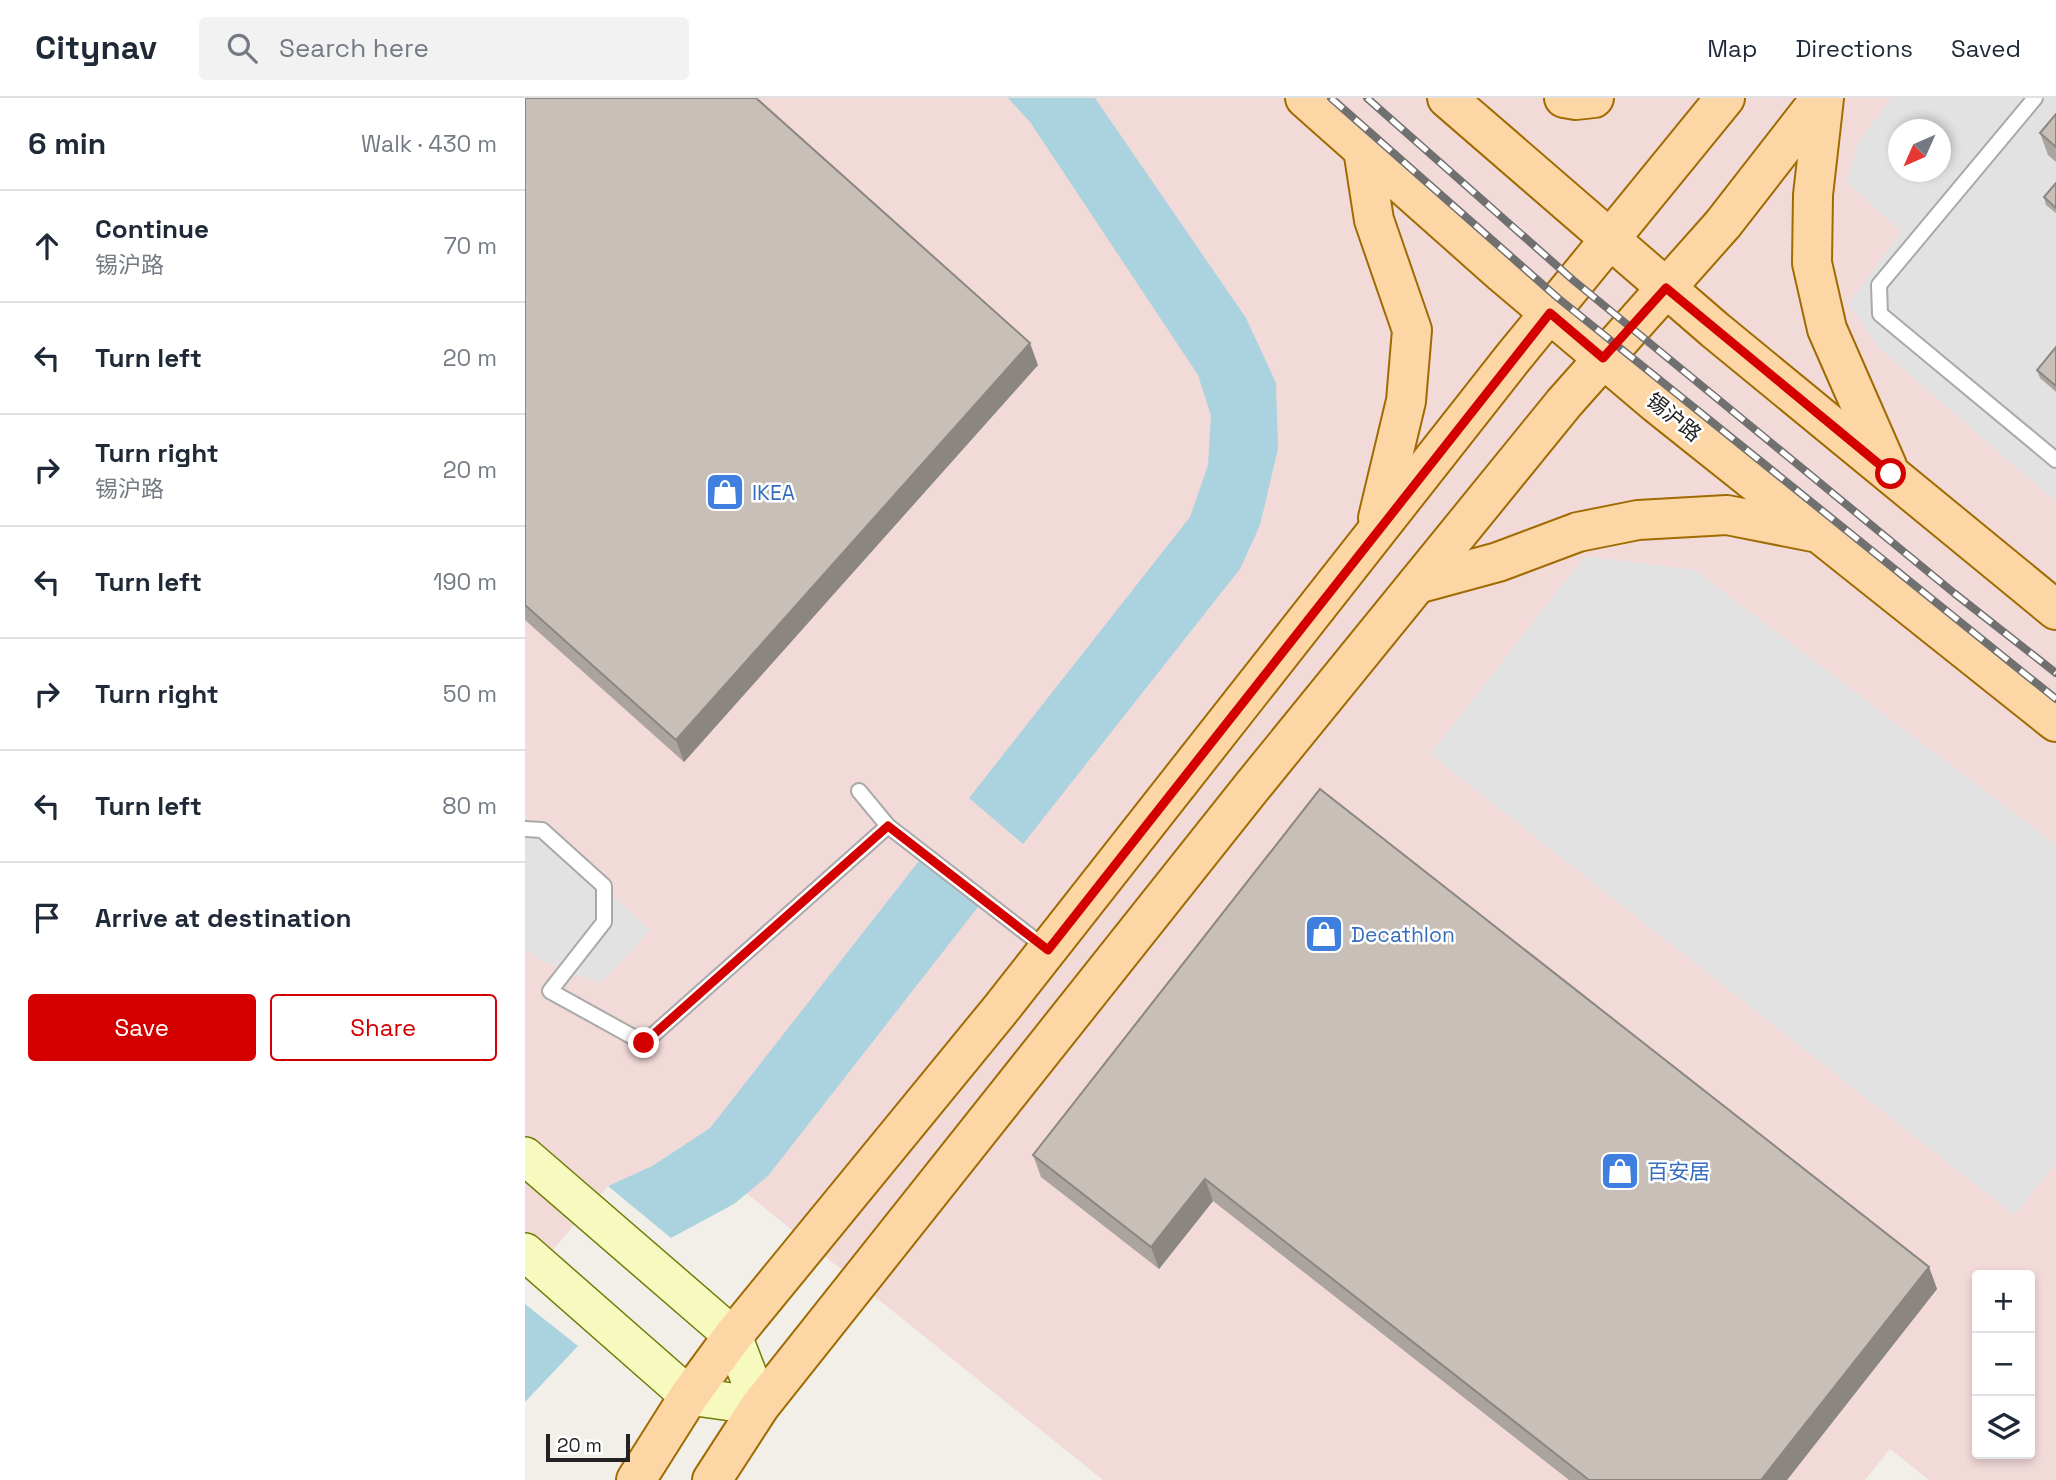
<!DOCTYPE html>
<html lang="en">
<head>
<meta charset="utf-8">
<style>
  :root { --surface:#fff; --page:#f2f2f3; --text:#1f2937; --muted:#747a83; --line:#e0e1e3; --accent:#d40000 }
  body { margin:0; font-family:"Space Grotesk","Noto Sans SC",sans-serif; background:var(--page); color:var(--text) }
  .controls { position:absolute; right:21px; bottom:21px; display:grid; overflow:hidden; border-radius:7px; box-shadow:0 4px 10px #0003 }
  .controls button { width:63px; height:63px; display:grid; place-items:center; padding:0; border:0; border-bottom:2px solid var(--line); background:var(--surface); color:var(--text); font:35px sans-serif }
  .compass { position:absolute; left:1363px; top:21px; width:63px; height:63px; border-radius:50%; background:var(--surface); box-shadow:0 4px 10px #0003; rotate:225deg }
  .scale { position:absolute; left:21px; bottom:18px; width:84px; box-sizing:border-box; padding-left:7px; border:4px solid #222; border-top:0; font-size:19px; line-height:24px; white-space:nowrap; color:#222; -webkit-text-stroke:5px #fff; paint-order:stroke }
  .stop { position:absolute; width:21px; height:21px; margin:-16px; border:5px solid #d40000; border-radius:50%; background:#fff }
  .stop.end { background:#d40000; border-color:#fff; box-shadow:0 2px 7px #0008 }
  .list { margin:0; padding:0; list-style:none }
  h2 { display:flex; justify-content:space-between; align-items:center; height:91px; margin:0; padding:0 28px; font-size:30px }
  h2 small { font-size:23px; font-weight:400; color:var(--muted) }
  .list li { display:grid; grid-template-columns:46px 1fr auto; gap:21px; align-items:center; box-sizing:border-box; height:112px; padding:0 28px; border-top:2px solid var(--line) }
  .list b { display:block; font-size:26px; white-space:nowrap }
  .list p { margin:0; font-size:23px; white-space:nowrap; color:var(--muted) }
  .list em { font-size:23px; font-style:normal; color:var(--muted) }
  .actions { display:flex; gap:14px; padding:21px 28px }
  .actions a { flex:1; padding:16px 0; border:2px solid var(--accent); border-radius:7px; text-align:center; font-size:24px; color:var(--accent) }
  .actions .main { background:var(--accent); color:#fff }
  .icon { flex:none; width:38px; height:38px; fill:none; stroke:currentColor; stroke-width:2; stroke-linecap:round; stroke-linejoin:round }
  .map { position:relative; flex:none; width:1531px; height:1382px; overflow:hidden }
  header { display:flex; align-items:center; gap:42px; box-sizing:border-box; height:98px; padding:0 35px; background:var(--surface); border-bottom:2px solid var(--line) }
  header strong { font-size:33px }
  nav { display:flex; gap:38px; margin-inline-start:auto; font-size:24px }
  .search { width:490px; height:63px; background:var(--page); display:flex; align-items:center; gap:18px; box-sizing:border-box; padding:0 24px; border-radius:7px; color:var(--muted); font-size:26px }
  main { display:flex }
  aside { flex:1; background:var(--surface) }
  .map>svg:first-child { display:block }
  .commercial { fill:#f2dad9; fill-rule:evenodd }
  .parking { fill:#e2e2e2; fill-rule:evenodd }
  .water { fill:#aad3df }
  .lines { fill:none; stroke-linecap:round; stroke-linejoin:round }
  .service-casing { stroke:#a9a9a9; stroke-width:18 }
  .secondary-casing { stroke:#707d05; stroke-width:40 }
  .primary-casing { stroke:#a06b00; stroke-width:42 }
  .service { stroke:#fff; stroke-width:14 }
  .secondary { stroke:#f7fabf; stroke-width:37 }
  .primary { stroke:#fcd6a4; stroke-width:38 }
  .rail-casing { stroke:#707070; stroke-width:8 }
  .rail { stroke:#fff; stroke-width:5; stroke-dasharray:16; stroke-linecap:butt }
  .wall { fill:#aba49e }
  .shaded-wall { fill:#8b8681 }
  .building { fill:#c7bfb8; stroke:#8b8681; stroke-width:2 }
  .route { stroke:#d40000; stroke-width:9 }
  .labels { text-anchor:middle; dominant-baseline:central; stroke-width:5; stroke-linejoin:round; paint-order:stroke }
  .street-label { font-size:21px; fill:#222; stroke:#fff }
  .shop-label { font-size:21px; fill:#366cbe; stroke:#fff; text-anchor:start }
</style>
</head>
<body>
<header>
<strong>Citynav</strong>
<div class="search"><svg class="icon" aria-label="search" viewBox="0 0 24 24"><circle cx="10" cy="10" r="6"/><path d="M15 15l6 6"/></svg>Search here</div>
<nav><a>Map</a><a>Directions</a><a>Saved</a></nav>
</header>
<main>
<aside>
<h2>6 min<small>Walk · 430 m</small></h2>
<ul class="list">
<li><svg class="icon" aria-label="ahead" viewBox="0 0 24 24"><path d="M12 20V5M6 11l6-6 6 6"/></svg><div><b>Continue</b><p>锡沪路</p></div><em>70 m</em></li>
<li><svg class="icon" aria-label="left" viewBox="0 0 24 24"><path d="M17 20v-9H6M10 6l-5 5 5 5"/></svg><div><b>Turn left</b></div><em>20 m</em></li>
<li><svg class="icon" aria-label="right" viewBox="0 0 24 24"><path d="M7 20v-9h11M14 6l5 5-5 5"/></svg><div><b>Turn right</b><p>锡沪路</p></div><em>20 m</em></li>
<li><svg class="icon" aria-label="left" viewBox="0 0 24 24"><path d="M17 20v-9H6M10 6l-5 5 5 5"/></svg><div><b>Turn left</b></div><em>190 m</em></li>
<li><svg class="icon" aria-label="right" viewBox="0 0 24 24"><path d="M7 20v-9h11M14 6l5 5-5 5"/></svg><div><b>Turn right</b></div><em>50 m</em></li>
<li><svg class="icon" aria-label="left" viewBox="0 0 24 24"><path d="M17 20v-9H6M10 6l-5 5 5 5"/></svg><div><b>Turn left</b></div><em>80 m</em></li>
<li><svg class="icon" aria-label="arrive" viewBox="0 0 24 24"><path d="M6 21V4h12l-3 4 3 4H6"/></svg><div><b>Arrive at destination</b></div></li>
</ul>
<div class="actions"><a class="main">Save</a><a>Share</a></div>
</aside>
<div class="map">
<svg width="1531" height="1382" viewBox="0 0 1531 1382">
  <rect width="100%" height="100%" fill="#f2efe9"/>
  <path class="commercial" d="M0,0H1531V1382H1404L1365,1351L1340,1382H578L160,1046L127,1068L83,1088L0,1184ZM1374,32H1416V74H1374ZM1452,1177H1505V1356H1452Z"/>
  <g class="parking">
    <path d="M1367,0H1531V404L1352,248L1324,205L1376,134L1322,84L1334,42ZM1374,32H1416V74H1374Z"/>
    <polygon points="1060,458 1170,472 1531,747 1531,1065 1489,1117 905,656"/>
    <polygon points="0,720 126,832 75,885 14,862 0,850"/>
  </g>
  <g class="water">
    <polygon points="483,0 570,0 721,220 751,285 753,351 735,427 715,471 498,746 444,700 665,419 683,367 686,318 673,277 505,24"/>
    <polygon points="397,759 456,805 243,1078 209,1106 146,1140 83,1088 127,1068 185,1030"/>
    <polygon points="0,1206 53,1248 0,1304"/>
  </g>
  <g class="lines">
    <g class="service-casing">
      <g id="service">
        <polyline points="1510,0 1354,187 1355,216 1531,362"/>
        <polyline points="334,693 363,728 522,851"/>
        <polyline points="0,731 17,732 79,788 79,824 25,893 119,945 363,728"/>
      </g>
    </g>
    <g class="secondary-casing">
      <polyline id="secondary" points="0,1058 208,1238 235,1308 164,1298 0,1154"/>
    </g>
    <g class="primary-casing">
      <g id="primary">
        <polyline points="780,0 977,175 1132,306 1531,624"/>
        <polyline points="922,0 1190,232 1531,512"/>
        <polyline points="1039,0 1051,2 1069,0"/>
        <polyline points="1299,0 1288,97 1287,165 1302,231 1362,368"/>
        <polyline points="838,51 849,122 887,232 881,303 853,420"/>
        <polyline points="892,486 973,464 1053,434 1113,422 1202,417 1288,434"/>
        <polyline points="111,1382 164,1298 208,1238 475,912 987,261 1200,0"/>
        <polyline points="187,1382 235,1308 726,690 1039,305 1198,126 1296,0"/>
      </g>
    </g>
    <use href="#service" class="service"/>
    <use href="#secondary" class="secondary"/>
    <use href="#primary" class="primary"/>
    <g class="rail-casing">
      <g id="rail">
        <polyline points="806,0 1033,200 1531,601"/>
        <polyline points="842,0 1048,182 1429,495 1531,575"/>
      </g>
    </g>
    <use href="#rail" class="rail"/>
  </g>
  <g class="wall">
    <polygon points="0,0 513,267 159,664 0,522"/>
    <polygon points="1531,16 1531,64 1523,57 1515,35"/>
    <polygon points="1531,85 1531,115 1521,107 1519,99"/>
    <polygon points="1531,249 1531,294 1515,280 1512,272"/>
    <polygon points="508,1057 1404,1169 1412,1191 1262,1382 1044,1382 688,1103 634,1171 516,1079"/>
  </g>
  <g class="shaded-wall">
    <polygon points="505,245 513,267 159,664 151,642"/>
    <polygon points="680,1081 688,1103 634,1171 626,1149"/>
    <polygon points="1404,1169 1412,1191 1262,1382 1236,1382"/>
  </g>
  <g class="building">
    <polygon points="0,0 231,0 505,245 151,642 0,507"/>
    <polygon points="1531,16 1531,49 1515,35"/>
    <polygon points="1531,85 1531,110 1519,99"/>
    <polygon points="1531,249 1531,288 1512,272"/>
    <polygon points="795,691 1404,1169 1236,1382 1064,1382 680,1081 626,1149 508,1057"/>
  </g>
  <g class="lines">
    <polyline class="route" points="119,945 363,728 523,852 1025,215 1078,260 1141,190 1366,376"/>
  </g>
  <defs>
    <g id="shop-square" transform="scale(2.0125)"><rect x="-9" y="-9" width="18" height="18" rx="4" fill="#3f7fe0" stroke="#fff"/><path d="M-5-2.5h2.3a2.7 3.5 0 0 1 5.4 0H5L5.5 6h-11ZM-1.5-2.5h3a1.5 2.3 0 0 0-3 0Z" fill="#fff"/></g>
  </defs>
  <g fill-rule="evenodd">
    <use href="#shop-square" x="200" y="394"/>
    <use href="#shop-square" x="799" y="836"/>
    <use href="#shop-square" x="1095" y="1073"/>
  </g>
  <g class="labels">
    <g class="street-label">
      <text transform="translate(1149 319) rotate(39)">锡沪路</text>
    </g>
    <g class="shop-label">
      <text x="227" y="394">IKEA</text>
      <text x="826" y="836">Decathlon</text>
      <text x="1122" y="1073">百安居</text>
    </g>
  </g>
</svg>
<div class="controls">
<button>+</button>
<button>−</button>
<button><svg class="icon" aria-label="layers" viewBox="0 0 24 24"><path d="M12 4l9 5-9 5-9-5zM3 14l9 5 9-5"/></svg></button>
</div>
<svg class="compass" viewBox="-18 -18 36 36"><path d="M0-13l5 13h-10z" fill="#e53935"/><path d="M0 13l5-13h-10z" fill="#747a83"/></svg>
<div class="scale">20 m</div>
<div class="stop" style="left:1366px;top:376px"></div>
<div class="stop end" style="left:119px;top:945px"></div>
</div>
</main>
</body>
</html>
